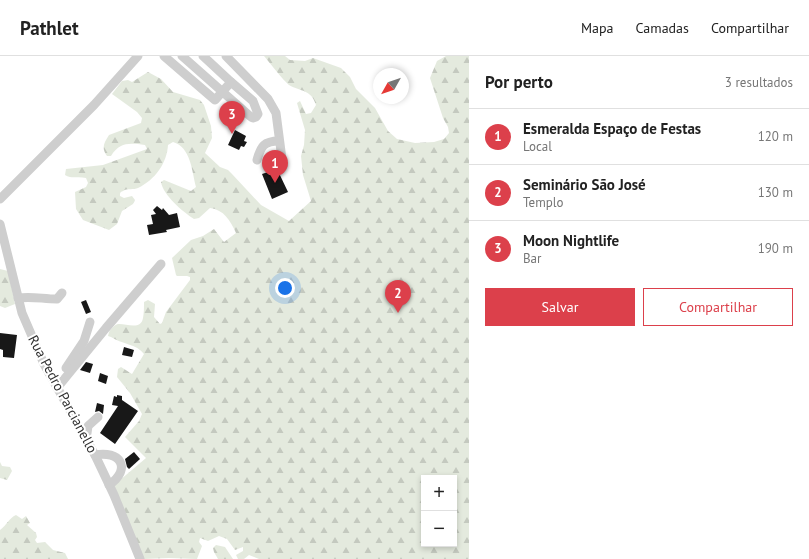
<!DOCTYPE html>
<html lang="pt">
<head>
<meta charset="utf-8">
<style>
  :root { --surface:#fff; --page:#f2f2f2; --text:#222; --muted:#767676; --line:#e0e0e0; --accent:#dc404b }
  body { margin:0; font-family:"PT Sans",sans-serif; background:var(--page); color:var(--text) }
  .controls { position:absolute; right:12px; bottom:12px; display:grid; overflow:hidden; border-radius:0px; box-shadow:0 2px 6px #0003 }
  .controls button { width:36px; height:36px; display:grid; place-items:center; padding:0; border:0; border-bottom:1px solid var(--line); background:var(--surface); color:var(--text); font:20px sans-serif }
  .compass { position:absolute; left:373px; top:12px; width:36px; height:36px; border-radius:50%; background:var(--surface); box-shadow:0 2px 6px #0003; rotate:230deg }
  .you { position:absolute; left:285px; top:232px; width:14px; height:14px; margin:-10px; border:3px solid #fff; border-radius:50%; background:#1a73e8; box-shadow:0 0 0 6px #1a73e833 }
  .badge { display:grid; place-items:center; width:26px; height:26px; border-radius:50%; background:var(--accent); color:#fff; font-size:13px; font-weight:700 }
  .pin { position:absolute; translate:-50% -33px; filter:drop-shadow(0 1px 2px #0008) }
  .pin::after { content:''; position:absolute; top:21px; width:14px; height:12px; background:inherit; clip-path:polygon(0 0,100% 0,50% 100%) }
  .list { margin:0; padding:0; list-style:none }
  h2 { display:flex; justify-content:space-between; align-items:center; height:52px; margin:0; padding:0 16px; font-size:17px }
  h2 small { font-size:13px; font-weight:400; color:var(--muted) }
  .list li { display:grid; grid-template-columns:26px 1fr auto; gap:12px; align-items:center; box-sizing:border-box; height:56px; padding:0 16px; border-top:1px solid var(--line) }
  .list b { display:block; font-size:15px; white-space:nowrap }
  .list p { margin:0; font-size:13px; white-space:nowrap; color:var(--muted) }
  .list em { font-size:13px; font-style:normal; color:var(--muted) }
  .actions { display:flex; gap:8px; padding:12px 16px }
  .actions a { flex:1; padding:9px 0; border:1px solid var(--accent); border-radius:0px; text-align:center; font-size:14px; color:var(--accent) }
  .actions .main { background:var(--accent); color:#fff }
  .map { position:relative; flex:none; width:469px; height:503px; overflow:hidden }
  header { display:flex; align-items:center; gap:24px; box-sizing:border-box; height:56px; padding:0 20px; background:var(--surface); border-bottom:1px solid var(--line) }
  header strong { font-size:19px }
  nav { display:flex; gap:22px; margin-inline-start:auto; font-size:14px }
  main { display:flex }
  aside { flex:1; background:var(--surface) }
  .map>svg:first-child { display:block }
  .forest { fill:url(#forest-firs); fill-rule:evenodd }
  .building { fill:#181818 }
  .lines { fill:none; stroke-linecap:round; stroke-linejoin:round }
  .minor { stroke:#cecece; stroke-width:9 }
  .labels { text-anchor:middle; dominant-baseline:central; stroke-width:4; stroke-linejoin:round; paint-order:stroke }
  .street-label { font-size:14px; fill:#313131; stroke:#fff }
</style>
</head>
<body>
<header>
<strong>Pathlet</strong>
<nav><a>Mapa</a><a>Camadas</a><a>Compartilhar</a></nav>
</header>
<main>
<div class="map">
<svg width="469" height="503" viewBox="0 0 469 503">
  <defs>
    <pattern id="forest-firs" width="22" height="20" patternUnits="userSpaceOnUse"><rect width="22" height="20" fill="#e4eade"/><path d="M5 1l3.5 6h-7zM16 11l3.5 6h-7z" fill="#c4c9bf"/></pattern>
  </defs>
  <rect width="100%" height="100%" fill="#fff"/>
  <g class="forest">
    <path d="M264,0H285L290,4L305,5L313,2L341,12L350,21L356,33L375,52L388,75L397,83L415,87L434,86L444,83L449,77L448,71L443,62L430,22L437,5L446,0H469V503H259L249,499L244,503H238L236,499L243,495V491L235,494L227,483L219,480L208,485L200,482L199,486L202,490L197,503L169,502L144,503L113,430L146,402L125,381L139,365L142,358L130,337L117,321L118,313L121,311L132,318L144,298C137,288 121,288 111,281L108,280L109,276C111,273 114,269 118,268C125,267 141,275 143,262C144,257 144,251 144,246L148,244L155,248L154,261L160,268L162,267L166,256L190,224V221L187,220H177L176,219L172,202L191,184L203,180L214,173L224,186L236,177C230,164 224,154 210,152L199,162L194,163C183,156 163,139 161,126L164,124L191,135L196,131C192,116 191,91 173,86L168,89C167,107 155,124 138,132C134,134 127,132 123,135C120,136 120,137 120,140L124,142L132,140L135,144L133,148L122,155L117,168L109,174L83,164L76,153L75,136L86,131L88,127L86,122C79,120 71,123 65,119L66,113L103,109L147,93L145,89C129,87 120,86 111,100H107C101,92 104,87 109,79L141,67L142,62L137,56L112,38L122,25L128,24L132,26L148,16L161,23L173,36L200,44L204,49L211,70L212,82L205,97L220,111L228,114L232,118L261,149L289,165L311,145L303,119L301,100L304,89L305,74L297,47L300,45L306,58L311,57L316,49C311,33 301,36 289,29C284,25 269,6 264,0ZM424,422H454V488H424Z"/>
    <polygon points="0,213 8,215 15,248 5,252 0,250"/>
    <polygon points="0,406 2,410 10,411 12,415 7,424 0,422"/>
    <path d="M16,459L22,463L26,460L30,467L27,469L36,477L37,481L35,484L37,487L45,486L53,494L65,497L68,503H0V474C7,469 9,462 16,459Z"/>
    <polygon points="216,489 225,491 233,503 218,503 214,496 213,492"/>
  </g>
  <g class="building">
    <polygon points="235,74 246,80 244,85 247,86 244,91 241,90 239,94 228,89"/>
    <polygon points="278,115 288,136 272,143 262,118 268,116 269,119"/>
    <polygon points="157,150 162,154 163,152 169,159 177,157 180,171 166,174 167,176 149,179 147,169 153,168 151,159 156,158 153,154"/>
    <polygon points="86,244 91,256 86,258 81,246"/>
    <polygon points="0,277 17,279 14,302 3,301 3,294 0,293"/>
    <polygon points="124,291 134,294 132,301 122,299"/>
    <polygon points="86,306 93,308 90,317 80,314"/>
    <polygon points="100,317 108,320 106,328 98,325"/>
    <polygon points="117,339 122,340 122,344 138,355 115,388 100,377 118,350 112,349 114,340 117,341"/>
    <polygon points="97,347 104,349 103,358 99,355 95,356"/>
    <polygon points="134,396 140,403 129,413 127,411 125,403"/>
  </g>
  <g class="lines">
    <g class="minor">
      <polyline points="164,0 215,44 231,26 203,0"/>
      <polyline points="182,0 251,61 253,62 256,61 258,58 253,45 231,26"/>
      <polyline points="226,0 268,43 276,57 282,103"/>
      <path d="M257,104C261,90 264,85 279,85"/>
      <polyline points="0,143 94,49 138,0"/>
      <polyline points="0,168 22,257 44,308 95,399 114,439 140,503"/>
      <path d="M18,242C32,240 43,243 57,243L62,237"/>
      <polyline points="66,312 84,285 90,266"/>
      <polyline points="57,332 106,272 161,208"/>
      <polyline points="86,384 88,370 98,361"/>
      <path d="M95,399C119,394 133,412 109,429"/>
    </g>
  </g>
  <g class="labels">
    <g class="street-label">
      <text transform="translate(63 338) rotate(62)">Rua Pedro Parcianello</text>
    </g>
  </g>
</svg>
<div class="controls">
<button>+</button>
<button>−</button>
</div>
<svg class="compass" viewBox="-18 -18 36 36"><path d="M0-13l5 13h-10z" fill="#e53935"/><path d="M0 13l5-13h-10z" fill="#767676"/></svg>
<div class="you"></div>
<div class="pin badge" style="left:275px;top:127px">1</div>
<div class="pin badge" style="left:398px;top:257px">2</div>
<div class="pin badge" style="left:232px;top:78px">3</div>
</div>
<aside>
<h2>Por perto<small>3 resultados</small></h2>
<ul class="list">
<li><span class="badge">1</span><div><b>Esmeralda Espaço de Festas</b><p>Local</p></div><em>120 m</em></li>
<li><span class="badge">2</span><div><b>Seminário São José</b><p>Templo</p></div><em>130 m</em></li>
<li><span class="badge">3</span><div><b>Moon Nightlife</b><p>Bar</p></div><em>190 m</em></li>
</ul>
<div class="actions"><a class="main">Salvar</a><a>Compartilhar</a></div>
</aside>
</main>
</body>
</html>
